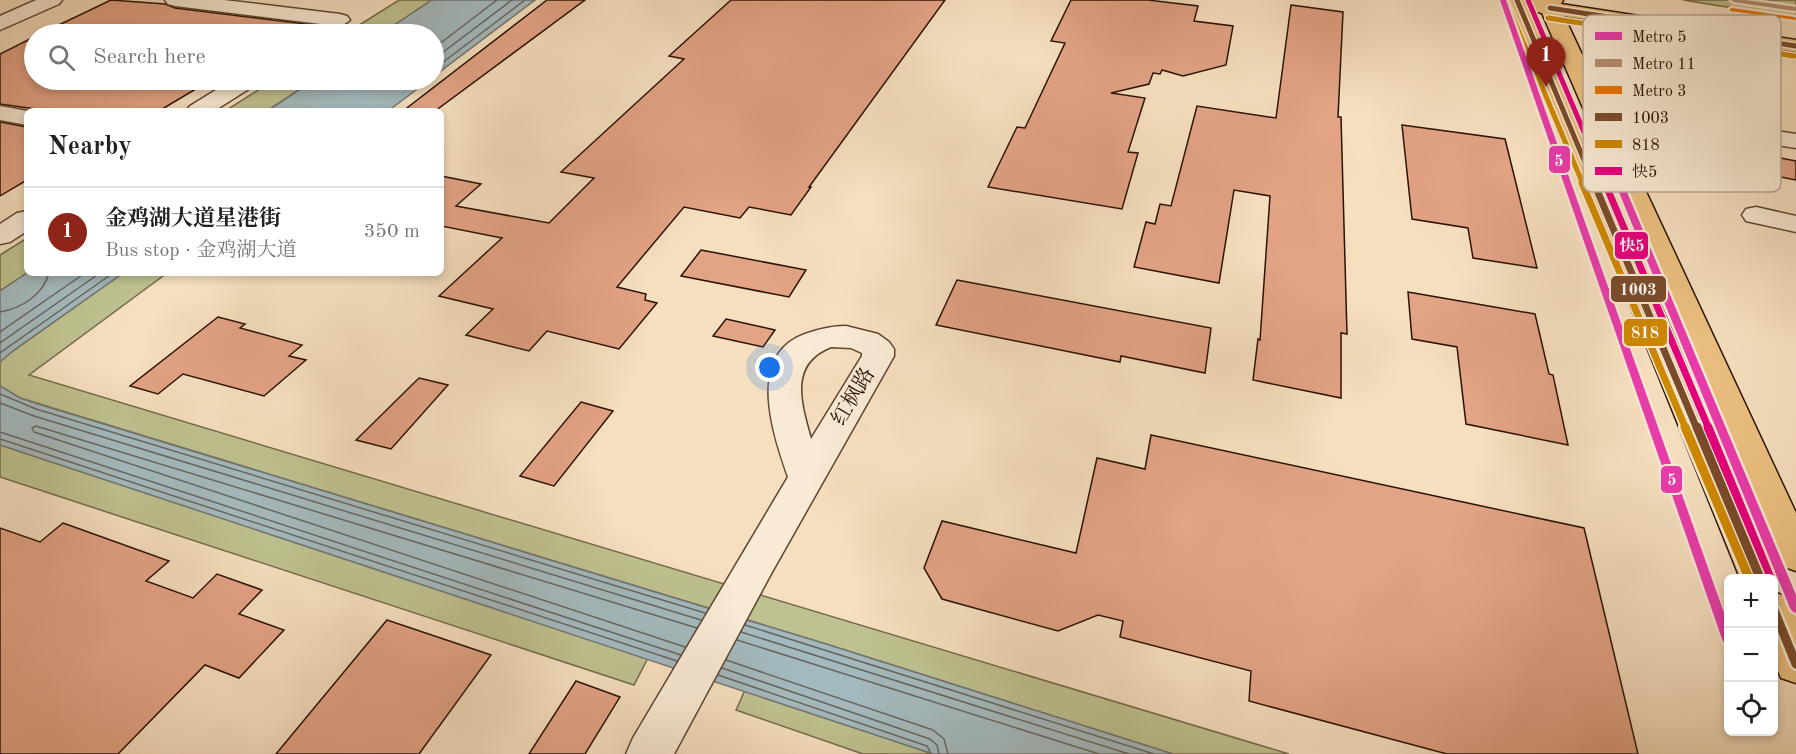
<!DOCTYPE html>
<html lang="en">
<head>
<meta charset="utf-8">
<style>
  :root { --surface:#fff; --page:#f6f6f6; --text:#222; --muted:#767676; --line:#e0e0e0; --accent:#8f2418 }
  body { margin:0; font-family:"Old Standard TT","Noto Serif SC",serif; background:var(--page); color:var(--text) }
  .controls { position:absolute; right:18px; bottom:18px; display:grid; overflow:hidden; border-radius:9px; box-shadow:0 3px 9px #0003 }
  .controls button { width:54px; height:54px; display:grid; place-items:center; padding:0; border:0; border-bottom:2px solid var(--line); background:var(--surface); color:var(--text); font:30px sans-serif }
  .you { position:absolute; left:770px; top:368px; width:21px; height:21px; margin:-15px; border:4px solid #fff; border-radius:50%; background:#1a73e8; box-shadow:0 0 0 9px #1a73e833 }
  .badge { display:grid; place-items:center; width:39px; height:39px; border-radius:50%; background:var(--accent); color:#fff; font-size:20px; font-weight:700 }
  .pin { position:absolute; translate:-50% -50px; filter:drop-shadow(0 2px 3px #0008) }
  .pin::after { content:''; position:absolute; top:32px; width:21px; height:18px; background:inherit; clip-path:polygon(0 0,100% 0,50% 100%) }
  .list { margin:0; padding:0; list-style:none }
  h2 { display:flex; justify-content:space-between; align-items:center; height:78px; margin:0; padding:0 24px; font-size:26px }
  h2 small { font-size:20px; font-weight:400; color:var(--muted) }
  .list li { display:grid; grid-template-columns:39px 1fr auto; gap:18px; align-items:center; box-sizing:border-box; height:90px; padding:0 24px; border-top:2px solid var(--line) }
  .list b { display:block; font-size:22px; white-space:nowrap }
  .list p { margin:0; font-size:20px; white-space:nowrap; color:var(--muted) }
  .list em { font-size:20px; font-style:normal; color:var(--muted) }
  .icon { flex:none; width:33px; height:33px; fill:none; stroke:currentColor; stroke-width:2; stroke-linecap:round; stroke-linejoin:round }
  .map { position:relative; flex:none; width:1796px; height:754px; overflow:hidden }
  .search { position:absolute; background:var(--surface); box-shadow:0 3px 9px #0003; left:24px; top:24px; width:420px; height:66px; display:flex; align-items:center; gap:15px; box-sizing:border-box; padding:0 21px; border-radius:33px; color:var(--muted); font-size:22px }
  .panel { position:absolute; background:var(--surface); box-shadow:0 3px 9px #0003; left:24px; top:108px; width:420px; height:168px; border-radius:9px }
  .map>svg:first-child { display:block }
  .green { fill:#bfc190; stroke:#756a4a; stroke-width:1.5 }
  .water { fill:#a3b9bd; stroke:#737673; stroke-width:1.5 }
  .lines { fill:none; stroke-linecap:round; stroke-linejoin:round }
  .shore { stroke:#676660; stroke-width:1.5 }
  .building { fill:#e3a385; stroke:#2b1203; stroke-width:1.5 }
  .minor-casing { stroke:#5e4532; stroke-width:3 }
  .major-casing { stroke:#2b1203; stroke-width:3 }
  .minor { fill:#f9ead5; fill-rule:evenodd }
  .major { fill:#ebc080; fill-rule:evenodd }
  .bus-1-far2-casing { stroke:#f9ead5; stroke-width:8 }
  .bus-1-far1-casing { stroke:#f9ead5; stroke-width:10 }
  .bus-1-casing { stroke:#f9ead5; stroke-width:14 }
  .bus-2-far2-casing { stroke:#f9ead5; stroke-width:8 }
  .bus-2-far1-casing { stroke:#f9ead5; stroke-width:10 }
  .bus-2-casing { stroke:#f9ead5; stroke-width:14 }
  .bus-3-far2-casing { stroke:#f9ead5; stroke-width:8 }
  .bus-3-far1-casing { stroke:#f9ead5; stroke-width:10 }
  .bus-3-casing { stroke:#f9ead5; stroke-width:14 }
  .bus-1-far2 { stroke:#7a4b2a; stroke-width:5 }
  .bus-1-far1 { stroke:#7a4b2a; stroke-width:7 }
  .bus-1 { stroke:#7a4b2a; stroke-width:9 }
  .bus-2-far2 { stroke:#ce8801; stroke-width:5 }
  .bus-2-far1 { stroke:#ce8801; stroke-width:7 }
  .bus-2 { stroke:#ce8801; stroke-width:9 }
  .bus-3-far2 { stroke:#e5007d; stroke-width:5 }
  .bus-3-far1 { stroke:#e5007d; stroke-width:7 }
  .bus-3 { stroke:#e5007d; stroke-width:9 }
  .metro-1-casing { stroke:#f9ead5; stroke-width:5 }
  .metro-2-casing { stroke:#f9ead5; stroke-width:5 }
  .metro-3-casing { stroke:#f9ead5; stroke-width:5 }
  .metro-1 { fill:#e93cac; fill-rule:evenodd }
  .metro-2 { fill:#b69075; fill-rule:evenodd }
  .metro-3 { fill:#eb7600; fill-rule:evenodd }
  .labels { text-anchor:middle; dominant-baseline:central; stroke-width:4.5; stroke-linejoin:round; paint-order:stroke }
  .street-label { font-size:21px; fill:#2b1203; stroke:#f9ead5 }
  .key { fill:#f9ead5; stroke:#bba996; stroke-width:1.5 }
  .key-label { font-size:16px; fill:#2b1203 }
  .line-badge { stroke:#f9ead5; stroke-width:2 }
  .badge-label { font-size:16px; text-anchor:middle; font-weight:bold; fill:#fff }
</style>
</head>
<body>
<div class="map">
<svg width="1796" height="754" viewBox="0 0 1796 754">
  <rect width="100%" height="100%" fill="#f6dfbf"/>
  <filter id="stains"><feTurbulence type="fractalNoise" baseFrequency=".00333" numOctaves="4"/><feColorMatrix values="0 0 0 0 .2 0 0 0 0 .09 0 0 0 0 .02 0 0 0 .5 -.17"/></filter>
  <radialGradient id="worn" r=".72"><stop offset=".6" stop-color="#630" stop-opacity="0"/><stop offset="1" stop-color="#630" stop-opacity=".3"/></radialGradient>
  <g class="green">
    <polygon points="399,0 432,0 381,34 345,34"/>
    <polygon points="1683,0 1796,0 1796,18"/>
    <polygon points="274,80 314,80 267,111 225,111"/>
    <polygon points="27,238 27,273 0,291 0,255"/>
    <polygon points="123,273 167,273 29,375 1289,754 1173,754 826,644 20,398 0,386 0,362 2,359"/>
    <polygon points="0,445 648,658 634,685 0,477"/>
    <polygon points="745,690 933,754 863,754 736,710"/>
  </g>
  <g class="water">
    <polygon points="432,0 535,0 434,76 434,34 381,34"/>
    <polygon points="314,80 429,80 388,111 267,111"/>
    <polygon points="27,273 123,273 14,350 0,362 0,291"/>
    <polygon points="0,386 20,398 38,404 826,644 1173,754 933,754 0,445"/>
  </g>
  <g class="lines">
    <g class="shore">
      <polyline points="434,48 497,0"/>
      <polyline points="434,59 512,0"/>
      <polyline points="434,69 525,0"/>
      <path d="M0,312C22,308 43,295 49,273"/>
      <polyline points="0,332 85,273"/>
      <polyline points="0,343 100,273"/>
      <polyline points="0,353 113,273"/>
      <polyline points="0,394 36,409 705,613"/>
      <polyline points="0,403 34,416 701,620"/>
      <polyline points="0,432 681,655"/>
      <polyline points="0,439 677,661"/>
      <polyline points="745,625 1154,754"/>
      <polyline points="741,632 1129,754"/>
      <polyline points="737,640 1099,754"/>
      <polyline points="685,647 34,432 32,428 36,426 697,628"/>
      <polyline points="726,660 933,730 944,739 948,754"/>
      <polyline points="722,668 930,739 937,745 939,754"/>
      <polyline points="718,675 927,746 931,754"/>
    </g>
  </g>
  <g class="building">
    <polygon points="111,0 165,4 175,8 314,25 306,34 40,34"/>
    <polygon points="547,0 585,0 435,111 403,111"/>
    <polygon points="731,0 945,0 809,187 811,187 791,215 749,207 740,218 684,207 617,287 646,294 645,300 657,303 619,349 547,331 529,351 466,335 493,309 439,296 502,238 441,226 441,176 481,184 456,206 549,223 594,178 561,172 684,59 669,56"/>
    <polygon points="1071,0 1148,0 1198,6 1194,21 1233,26 1226,65 1183,76 1162,70 1160,74 1153,73 1149,84 1111,93 1145,98 1128,152 1138,153 1122,209 988,187 1017,127 1025,128 1065,43 1051,41"/>
    <polygon points="1291,5 1343,12 1338,117 1341,117 1347,334 1341,333 1341,398 1253,380 1258,339 1260,340 1270,196 1234,190 1219,283 1134,267 1146,222 1155,224 1160,204 1171,206 1197,106 1276,118"/>
    <polygon points="34,37 34,80 211,80 159,111 50,111 0,104 0,54"/>
    <polygon points="0,122 27,127 27,180 0,196"/>
    <polygon points="1402,125 1505,139 1537,268 1473,258 1468,228 1412,219"/>
    <polygon points="1720,138 1738,141 1740,150 1796,161 1796,180 1744,170 1747,185 1707,177 1702,147 1723,151"/>
    <polygon points="701,250 806,270 789,297 681,276"/>
    <polygon points="957,280 1211,328 1205,373 1121,356 1120,362 936,325"/>
    <polygon points="1408,292 1535,314 1549,374 1553,375 1568,445 1466,424 1457,347 1412,339"/>
    <polygon points="218,317 245,324 240,328 302,345 289,356 306,360 264,396 183,374 158,394 130,386"/>
    <polygon points="726,319 775,330 763,347 713,336"/>
    <polygon points="419,378 448,385 391,449 356,440"/>
    <polygon points="581,402 613,411 554,486 520,476"/>
    <polygon points="1151,435 1584,528 1638,754 1447,754 1249,701 1251,671 1120,637 1123,621 1098,615 1058,631 942,599 924,568 942,521 1076,553 1097,458 1145,469"/>
    <polygon points="63,523 169,561 146,581 193,598 217,574 262,590 239,614 284,630 239,678 205,665 118,754 0,754 0,528 40,542"/>
    <polygon points="387,620 491,655 419,754 276,754"/>
    <polygon points="576,681 620,697 585,754 529,754"/>
  </g>
  <g class="lines">
    <g class="minor-casing">
      <g id="minor">
        <polygon points="36,0 62,0 59,4 0,30 0,16"/>
        <polygon points="165,0 224,0 340,14 347,16 350,20 331,34 308,34 311,30 320,24 175,6 168,4"/>
        <polygon points="232,80 258,80 255,85 214,111 186,111 190,106"/>
        <polygon points="0,106 28,111 27,125 0,120"/>
        <polygon points="1723,123 1796,134 1796,148 1714,135 1711,130 1714,125"/>
        <polygon points="1756,207 1796,216 1796,232 1746,221 1742,215 1746,209"/>
        <polygon points="27,211 27,231 10,242 0,244 0,224 17,213"/>
        <path d="M846,326L878,334L889,342L894,349V356L772,572L674,754H626L633,738L788,477C773,434 746,355 805,334C819,329 832,326 846,326ZM831,347L851,348L862,353V356L811,439C801,403 788,364 831,347Z"/>
      </g>
    </g>
    <g class="major-casing">
      <g id="major">
        <polygon points="1507,0 1563,0 1561,4 1796,40 1796,52 1564,16 1796,513 1796,571 1782,566 1776,555 1542,13 1532,11 1780,578 1774,590 1774,578 1740,578"/>
        <polygon points="1774,592 1789,598 1796,613 1796,683 1781,678 1774,662"/>
      </g>
    </g>
    <use href="#minor" class="minor"/>
    <use href="#major" class="major"/>
    <g class="bus-1-far2-casing">
      <g id="bus-1-far2">
        <polyline points="1517,0 1594,184"/>
        <polyline points="1550,8 1796,46"/>
      </g>
    </g>
    <g class="bus-1-far1-casing">
      <polyline id="bus-1-far1" points="1594,183 1697,429"/>
    </g>
    <g class="bus-1-casing">
      <g id="bus-1">
        <polyline points="1697,427 1760,578"/>
        <polyline points="1774,610 1796,664"/>
      </g>
    </g>
    <g class="bus-2-far2-casing">
      <g id="bus-2-far2">
        <polyline points="1507,4 1583,184"/>
        <polyline points="1548,18 1794,56"/>
      </g>
    </g>
    <g class="bus-2-far1-casing">
      <polyline id="bus-2-far1" points="1582,183 1686,429"/>
    </g>
    <g class="bus-2-casing">
      <polyline id="bus-2" points="1685,427 1749,578"/>
    </g>
    <g class="bus-3-far2-casing">
      <polyline id="bus-3-far2" points="1528,0 1606,184"/>
    </g>
    <g class="bus-3-far1-casing">
      <polyline id="bus-3-far1" points="1605,183 1709,429"/>
    </g>
    <g class="bus-3-casing">
      <polyline id="bus-3" points="1708,427 1770,574"/>
    </g>
    <use href="#bus-1-far2" class="bus-1-far2"/>
    <use href="#bus-1-far1" class="bus-1-far1"/>
    <use href="#bus-1" class="bus-1"/>
    <use href="#bus-2-far2" class="bus-2-far2"/>
    <use href="#bus-2-far1" class="bus-2-far1"/>
    <use href="#bus-2" class="bus-2"/>
    <use href="#bus-3-far2" class="bus-3-far2"/>
    <use href="#bus-3-far1" class="bus-3-far1"/>
    <use href="#bus-3" class="bus-3"/>
    <g class="metro-1-casing">
      <g id="metro-1">
        <polygon points="1500,0 1506,0 1728,624 1728,644 1724,643 1722,639"/>
        <polygon points="1615,171 1619,173 1796,595 1796,613 1792,611 1790,608 1611,173"/>
      </g>
    </g>
    <g class="metro-2-casing">
      <polygon id="metro-2" points="1731,0 1745,0 1796,7 1796,11 1734,2"/>
    </g>
    <g class="metro-3-casing">
      <polygon id="metro-3" points="1732,8 1794,17 1796,18 1796,20 1730,11 1730,9"/>
    </g>
    <use href="#metro-1" class="metro-1"/>
    <use href="#metro-2" class="metro-2"/>
    <use href="#metro-3" class="metro-3"/>
  </g>
  <g class="labels">
    <g class="street-label">
      <text transform="translate(854 397) rotate(-59)">红枫路</text>
    </g>
  </g>
  <rect x="1583" y="15" width="198" height="177" rx="9" class="key"/>
  <rect x="1595" y="32" width="27" height="8" fill="#e93cac"/>
  <rect x="1595" y="59" width="27" height="8" fill="#b69075"/>
  <rect x="1595" y="86" width="27" height="8" fill="#eb7600"/>
  <rect x="1595" y="113" width="27" height="8" fill="#7a4b2a"/>
  <rect x="1595" y="140" width="27" height="8" fill="#ce8801"/>
  <rect x="1595" y="167" width="27" height="8" fill="#e5007d"/>
  <g class="key-label">
    <text x="1632" y="42">Metro 5</text>
    <text x="1632" y="69">Metro 11</text>
    <text x="1632" y="96">Metro 3</text>
    <text x="1632" y="123">1003</text>
    <text x="1632" y="150">818</text>
    <text x="1632" y="177">快5</text>
  </g>
  <g class="line-badge">
    <rect x="1548" y="145" width="23" height="29" rx="6" fill="#e93cac"/>
    <rect x="1614" y="231" width="35" height="29" rx="6" fill="#e5007d"/>
    <rect x="1610" y="275" width="57" height="28" rx="6" fill="#7a4b2a"/>
    <rect x="1623" y="318" width="45" height="29" rx="6" fill="#ce8801"/>
    <rect x="1660" y="465" width="23" height="29" rx="6" fill="#e93cac"/>
  </g>
  <g class="badge-label">
    <text x="1559" y="166">5</text>
    <text x="1632" y="251">快5</text>
    <text x="1638" y="295">1003</text>
    <text x="1645" y="338">818</text>
    <text x="1672" y="485">5</text>
  </g>
  <rect width="100%" height="100%" filter="url(#stains)"/>
  <rect width="100%" height="100%" fill="url(#worn)"/>
</svg>
<div class="controls">
<button>+</button>
<button>−</button>
<button><svg class="icon" aria-label="locate" viewBox="0 0 24 24"><circle cx="12" cy="12" r="6"/><path d="M12 2v4M12 18v4M2 12h4M18 12h4"/></svg></button>
</div>
<div class="you"></div>
<div class="pin badge" style="left:1546px;top:87px">1</div>
<div class="search"><svg class="icon" aria-label="search" viewBox="0 0 24 24"><circle cx="10" cy="10" r="6"/><path d="M15 15l6 6"/></svg>Search here</div>
<section class="panel">
<h2>Nearby<small></small></h2>
<ul class="list">
<li><span class="badge">1</span><div><b>金鸡湖大道星港街</b><p>Bus stop · 金鸡湖大道</p></div><em>350 m</em></li>
</ul>
</section>
</div>
</body>
</html>
